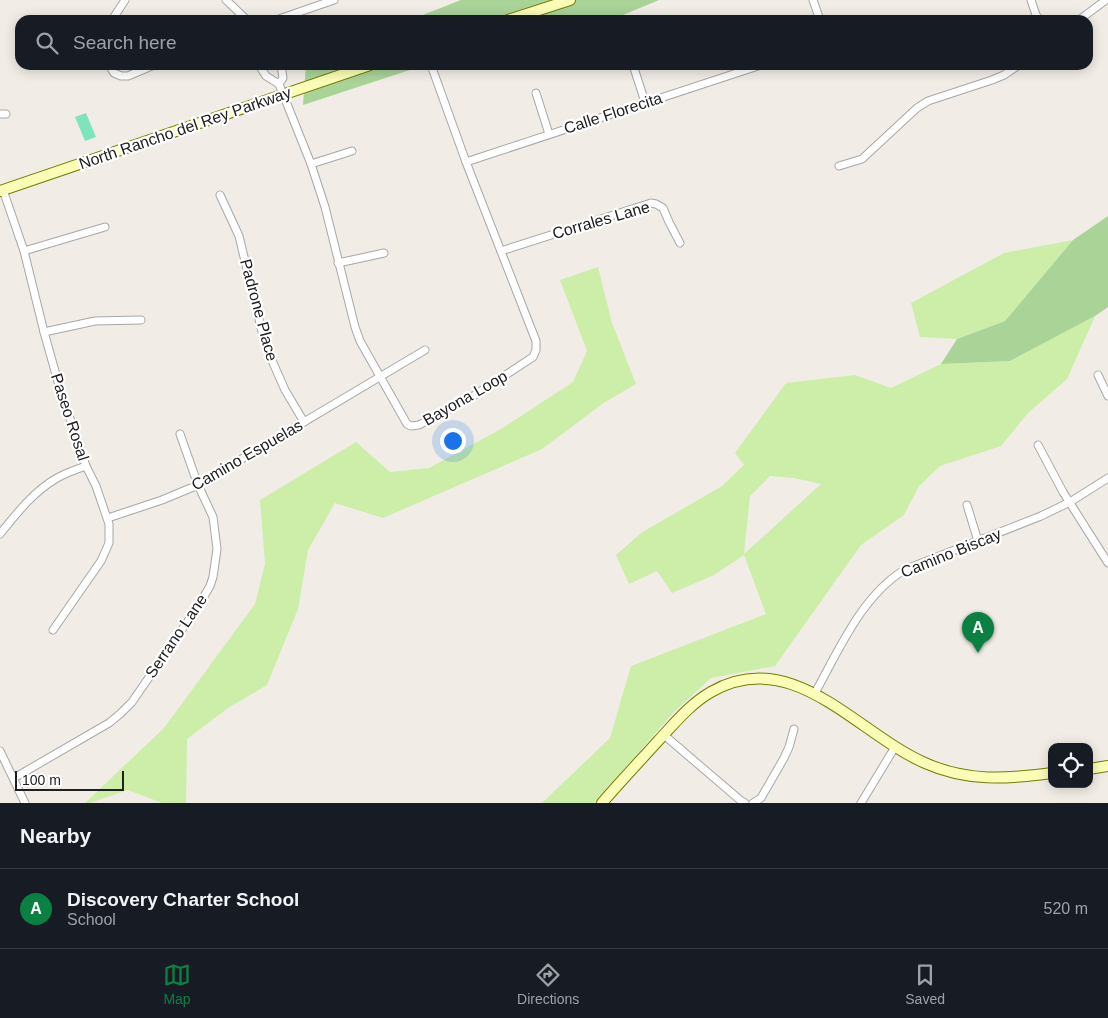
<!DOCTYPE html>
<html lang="en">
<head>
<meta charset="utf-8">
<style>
  :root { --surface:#171b24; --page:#242831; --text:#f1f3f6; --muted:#9ea1a6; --line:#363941; --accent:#0b8043 }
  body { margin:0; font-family:Arial,sans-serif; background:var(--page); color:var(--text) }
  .controls { position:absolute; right:15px; bottom:15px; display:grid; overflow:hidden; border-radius:10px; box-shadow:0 2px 12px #0003 }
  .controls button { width:45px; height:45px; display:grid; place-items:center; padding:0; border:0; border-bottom:1px solid var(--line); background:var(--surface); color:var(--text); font:25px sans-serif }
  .scale { position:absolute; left:15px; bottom:12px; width:109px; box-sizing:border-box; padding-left:5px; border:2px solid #202020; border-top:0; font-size:14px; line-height:18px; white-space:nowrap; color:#202020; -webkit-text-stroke:4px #fff; paint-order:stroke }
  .you { position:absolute; left:452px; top:440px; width:18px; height:18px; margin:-12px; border:4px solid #fff; border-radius:50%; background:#1a73e8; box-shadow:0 0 0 8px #1a73e833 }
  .badge { display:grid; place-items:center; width:32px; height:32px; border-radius:50%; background:var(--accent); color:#fff; font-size:16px; font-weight:700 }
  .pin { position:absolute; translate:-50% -41px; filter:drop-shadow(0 1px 2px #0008) }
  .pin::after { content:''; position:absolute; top:26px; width:18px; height:15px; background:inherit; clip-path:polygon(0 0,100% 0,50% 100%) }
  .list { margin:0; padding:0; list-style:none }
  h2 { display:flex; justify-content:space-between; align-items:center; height:65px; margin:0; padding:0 20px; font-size:21px }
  h2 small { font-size:16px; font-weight:400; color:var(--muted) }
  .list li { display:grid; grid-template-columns:32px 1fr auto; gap:15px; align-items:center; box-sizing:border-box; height:80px; padding:0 20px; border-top:1px solid var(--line) }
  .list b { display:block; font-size:19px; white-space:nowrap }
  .list p { margin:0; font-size:16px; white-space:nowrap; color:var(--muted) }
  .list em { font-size:16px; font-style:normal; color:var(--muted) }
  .icon { flex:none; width:28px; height:28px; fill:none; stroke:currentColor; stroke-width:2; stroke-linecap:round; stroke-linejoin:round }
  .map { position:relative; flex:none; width:1108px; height:803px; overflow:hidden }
  .search { position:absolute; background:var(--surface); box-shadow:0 2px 12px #0003; left:15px; right:15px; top:15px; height:55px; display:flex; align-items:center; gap:12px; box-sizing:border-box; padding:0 18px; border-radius:15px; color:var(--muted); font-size:19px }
  .sheet { height:145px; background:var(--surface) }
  nav { display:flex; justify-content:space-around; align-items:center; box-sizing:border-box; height:70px; border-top:1px solid var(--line); background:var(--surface); font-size:14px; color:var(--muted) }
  nav a { display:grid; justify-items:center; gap:2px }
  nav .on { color:var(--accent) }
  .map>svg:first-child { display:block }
  .grass { fill:#cceea9; fill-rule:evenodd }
  .forest { fill:#aad398 }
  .pitch { fill:#7fe4bc }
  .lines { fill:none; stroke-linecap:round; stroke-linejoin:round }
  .street-casing { stroke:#a7a7a7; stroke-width:9 }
  .secondary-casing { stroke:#727e00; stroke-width:12 }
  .street { stroke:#fff; stroke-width:7 }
  .secondary { stroke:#fbfdb7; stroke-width:10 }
  .labels { text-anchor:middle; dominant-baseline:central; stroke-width:4.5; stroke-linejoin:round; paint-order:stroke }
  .street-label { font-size:16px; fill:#202020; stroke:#fff }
</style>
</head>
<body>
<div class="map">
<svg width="1108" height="803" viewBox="0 0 1108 803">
  <rect width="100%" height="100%" fill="#f1ede6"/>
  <g class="grass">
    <polygon points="1073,240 1005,321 957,339 920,337 911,303 1004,253"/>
    <polygon points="598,267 612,323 636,384 605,402 542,449 383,518 335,503 308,550 298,609 267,685 228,708 187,739 186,803 162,803 128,790 90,803 85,803 164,728 255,604 265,564 260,500 356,442 390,472 429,468 501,429 573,382 587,351 560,280"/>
    <path d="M1095,316L1067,379L1028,413L1001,446L940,466L919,486L904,515L861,545L775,666L711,678L674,712L594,803H542L610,738L631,666L766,614L744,555L714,575L672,593L657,571L629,584L616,555L641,533L722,486L744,465L735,453L786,383L855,375L891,388L941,364L1010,361ZM770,476L794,478L821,484L744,554L750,496Z"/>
  </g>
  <g class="forest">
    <polygon points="461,0 659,0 623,15 605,20 410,20"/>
    <polygon points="306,65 425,65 303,105"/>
    <polygon points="1108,216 1108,307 1095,316 1010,361 941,364 957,339 1005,321 1073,240"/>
  </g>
  <polygon class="pitch" points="86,113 96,137 85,141 75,117"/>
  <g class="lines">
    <g class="street-casing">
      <g id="street">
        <polyline points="226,0 247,20"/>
        <polyline points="813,0 820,20"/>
        <polyline points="1031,0 1036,15 1040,20"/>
        <polyline points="112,20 125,0"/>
        <polyline points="276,20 334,0"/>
        <polyline points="1079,20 1106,0"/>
        <polyline points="109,65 114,73 121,76 128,76 154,65"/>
        <polyline points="259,65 266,76 279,84 311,164 325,207 355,327 360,341 407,424 411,426 419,425 475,395 533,357 536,350 536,341 466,162 431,65"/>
        <polyline points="633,65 645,102"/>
        <polyline points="279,84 283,78 281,65"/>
        <polyline points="536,93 549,134"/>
        <polyline points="0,114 6,114"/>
        <polyline points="466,162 761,65"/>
        <polyline points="311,164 352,151"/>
        <polyline points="839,166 862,159 917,108 928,101 992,80 1004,75 1019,65"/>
        <polyline points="3,190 24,251 44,332 60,389 86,466 96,486 109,524 109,543 101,561 53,630"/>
        <polyline points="220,195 239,236 263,336 270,356 285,390 304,422"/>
        <polyline points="24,251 105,227"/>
        <polyline points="501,251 651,203 656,204 663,208 669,222 680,243"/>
        <polyline points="338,263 384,253"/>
        <polyline points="44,332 95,321 141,320"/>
        <polyline points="1098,375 1108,396"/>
        <polyline points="1038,445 1063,492 1108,563"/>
        <polyline points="967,505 978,541"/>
        <polyline points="108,518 162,500 198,485 425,350"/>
        <path d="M0,534C17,513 33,492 57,478C66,473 77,469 86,466"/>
        <path d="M815,693C839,650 861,597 904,570L1041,516L1070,502L1108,478"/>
        <polyline points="664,735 740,800 745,803"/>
        <polyline points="0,751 25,803"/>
        <polyline points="14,778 109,723 120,714 132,702 199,605 210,586 213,577 217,549 213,517 198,485 180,434"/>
        <polyline points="753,803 761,798 784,758 789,747 794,729"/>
        <polyline points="861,803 895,747"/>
      </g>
    </g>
    <g class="secondary-casing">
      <g id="secondary">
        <polyline points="508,20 570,0"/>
        <polyline points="0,191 370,65"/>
        <polyline points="1089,769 1108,766"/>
        <path d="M602,803C620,782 639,762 658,741C674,724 690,704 711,692C793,645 856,733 925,763C967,782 1007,779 1052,773"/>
      </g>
    </g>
    <use href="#street" class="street"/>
    <use href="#secondary" class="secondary"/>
  </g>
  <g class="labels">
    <g class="street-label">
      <text transform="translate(613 113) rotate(-18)">Calle Florecita</text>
      <text transform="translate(185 128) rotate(-19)">North Rancho del Rey Parkway</text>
      <text transform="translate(601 220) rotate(-16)">Corrales Lane</text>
      <text transform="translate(259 310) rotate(75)">Padrone Place</text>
      <text transform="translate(465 398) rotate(-30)">Bayona Loop</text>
      <text transform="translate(70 417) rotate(72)">Paseo Rosal</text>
      <text transform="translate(247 455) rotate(-30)">Camino Espuelas</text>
      <text transform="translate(951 553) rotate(-22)">Camino Biscay</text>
      <text transform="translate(176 636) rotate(-56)">Serrano Lane</text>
    </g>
  </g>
</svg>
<div class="controls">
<button><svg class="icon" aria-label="locate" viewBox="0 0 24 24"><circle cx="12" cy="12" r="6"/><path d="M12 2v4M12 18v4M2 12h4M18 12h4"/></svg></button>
</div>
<div class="scale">100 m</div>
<div class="you"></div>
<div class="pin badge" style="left:978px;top:653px">A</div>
<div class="search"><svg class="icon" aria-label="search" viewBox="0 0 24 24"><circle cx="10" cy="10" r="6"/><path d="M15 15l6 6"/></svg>Search here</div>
</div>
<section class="sheet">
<h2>Nearby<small></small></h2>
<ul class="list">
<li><span class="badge">A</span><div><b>Discovery Charter School</b><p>School</p></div><em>520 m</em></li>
</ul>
</section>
<nav>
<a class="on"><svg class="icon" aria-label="map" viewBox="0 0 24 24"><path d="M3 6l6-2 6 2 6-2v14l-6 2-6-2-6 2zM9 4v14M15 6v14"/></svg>Map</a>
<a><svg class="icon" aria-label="directions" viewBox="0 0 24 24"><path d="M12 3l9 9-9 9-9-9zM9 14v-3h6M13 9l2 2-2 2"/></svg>Directions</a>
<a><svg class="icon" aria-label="saved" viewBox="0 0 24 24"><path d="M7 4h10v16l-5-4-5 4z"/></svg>Saved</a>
</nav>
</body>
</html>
